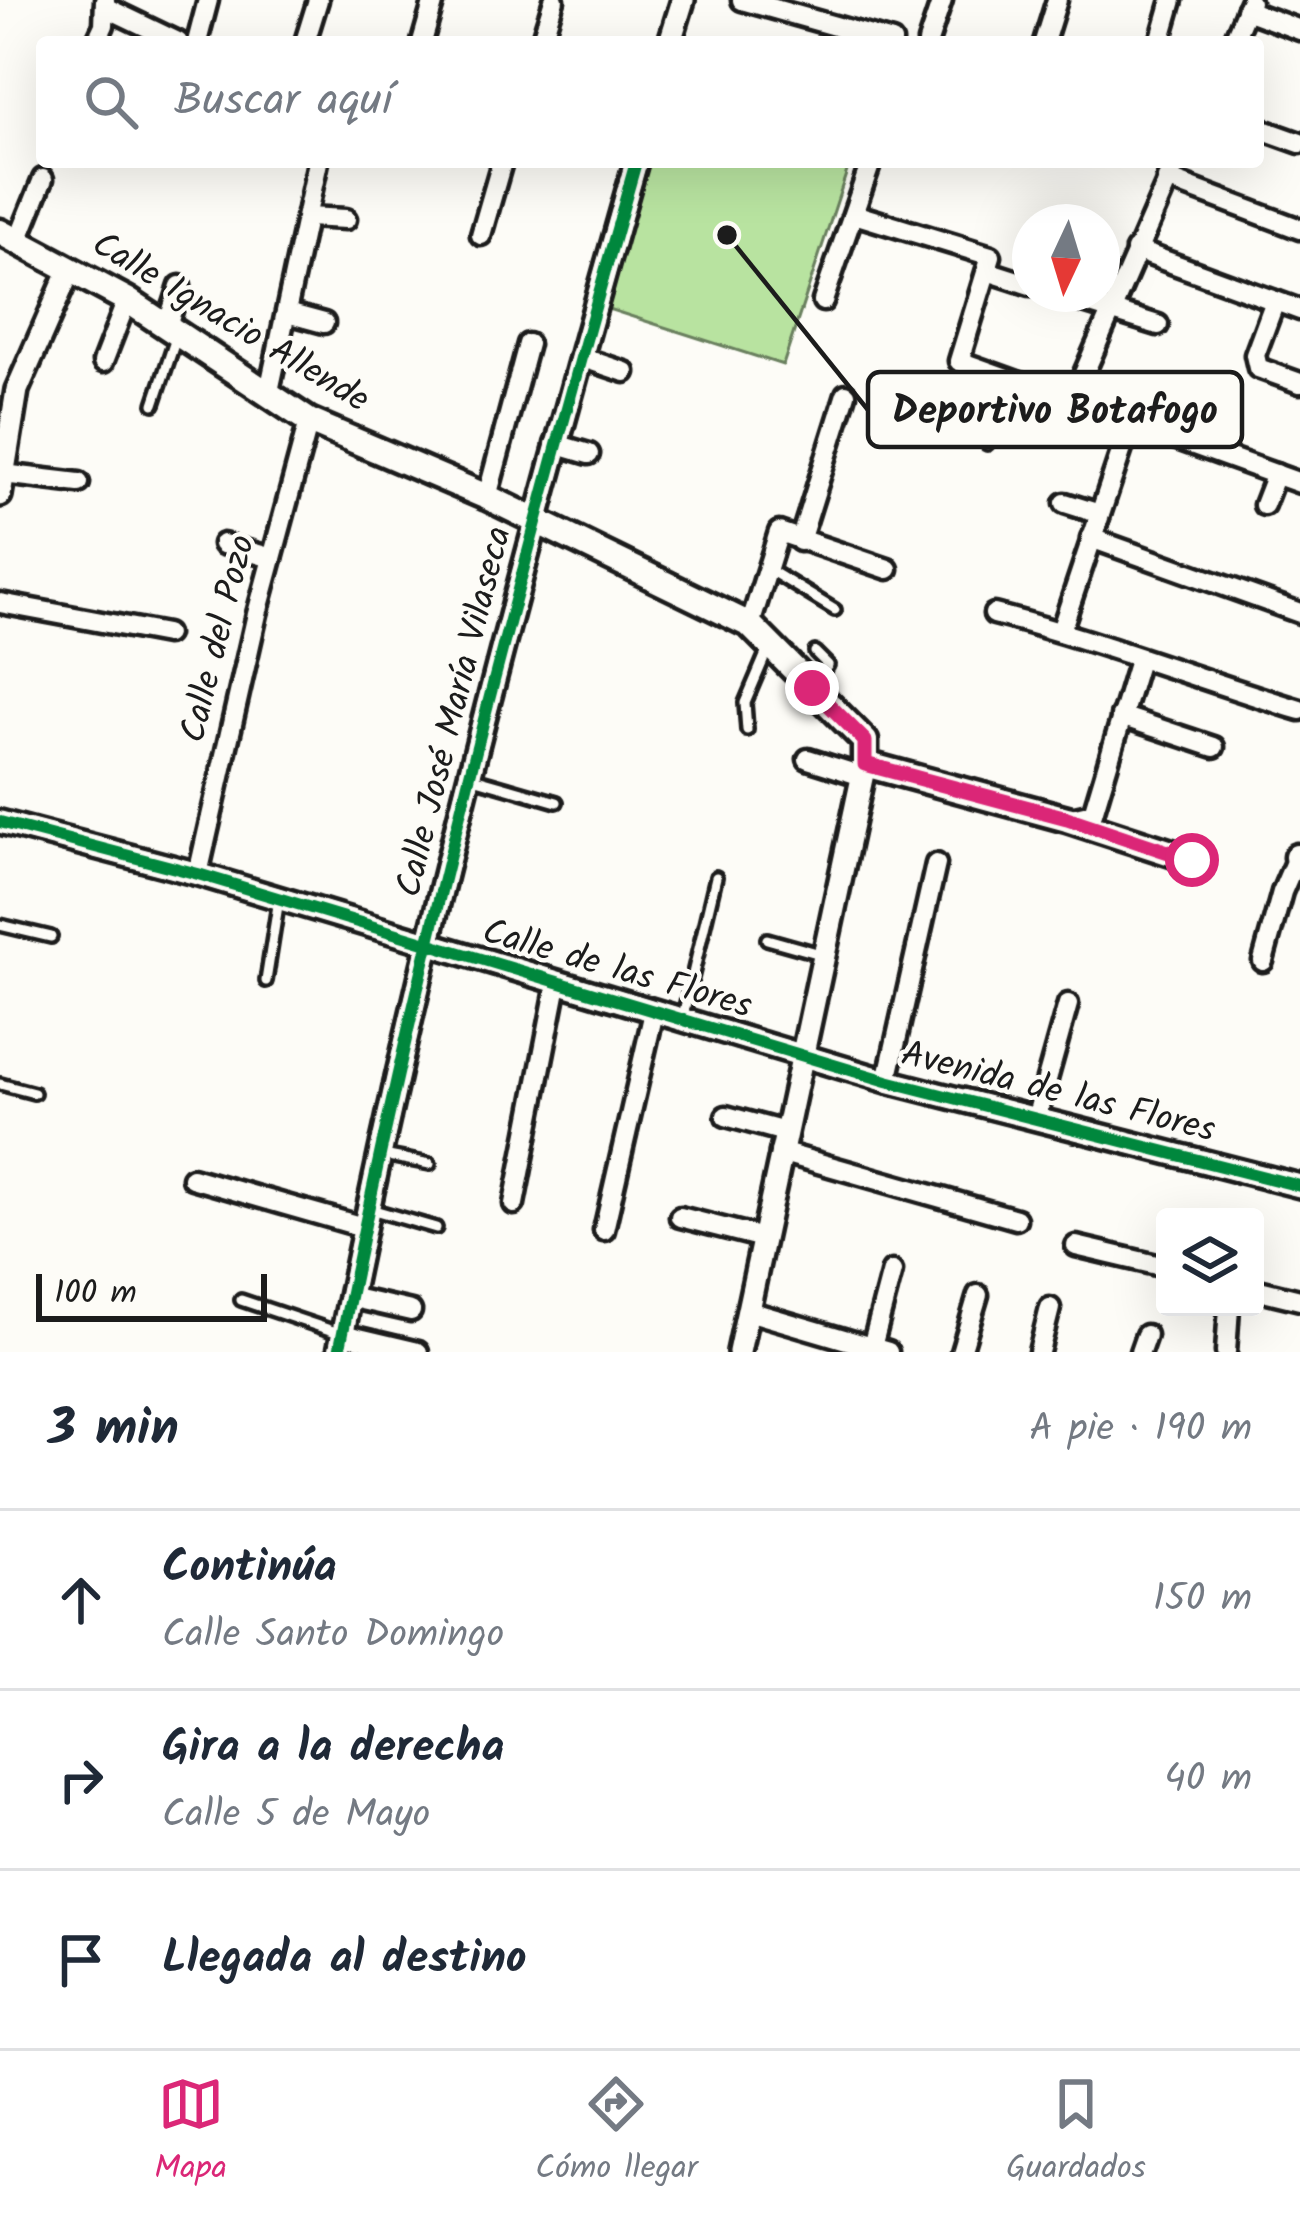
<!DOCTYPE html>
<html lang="es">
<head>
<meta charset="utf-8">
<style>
  :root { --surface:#fff; --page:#f6f6f7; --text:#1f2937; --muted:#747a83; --line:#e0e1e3; --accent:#db2777 }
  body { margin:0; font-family:Kalam,sans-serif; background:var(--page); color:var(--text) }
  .controls { position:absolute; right:36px; bottom:36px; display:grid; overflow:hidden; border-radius:12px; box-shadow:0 12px 48px #0002 }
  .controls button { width:108px; height:108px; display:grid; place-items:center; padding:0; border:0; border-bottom:3px solid var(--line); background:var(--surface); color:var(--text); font:60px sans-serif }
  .compass { position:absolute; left:1012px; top:204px; width:108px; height:108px; border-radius:50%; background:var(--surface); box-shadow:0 12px 48px #0002; rotate:184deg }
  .scale { position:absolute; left:36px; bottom:30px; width:231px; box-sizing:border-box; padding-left:12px; border:6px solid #1c1c1c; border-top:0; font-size:33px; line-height:42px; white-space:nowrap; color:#1c1c1c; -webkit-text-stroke:9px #fdfcf7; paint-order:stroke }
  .stop { position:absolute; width:36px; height:36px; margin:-27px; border:9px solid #db2777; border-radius:50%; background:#fff }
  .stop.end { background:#db2777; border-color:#fff; box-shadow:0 3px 12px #0008 }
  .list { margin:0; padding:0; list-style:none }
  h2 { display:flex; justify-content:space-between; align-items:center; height:156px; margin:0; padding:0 48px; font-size:51px }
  h2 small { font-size:39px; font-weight:400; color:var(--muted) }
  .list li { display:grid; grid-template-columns:78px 1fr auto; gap:36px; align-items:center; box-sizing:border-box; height:180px; padding:0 48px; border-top:3px solid var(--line) }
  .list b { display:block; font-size:45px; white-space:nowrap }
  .list p { margin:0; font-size:39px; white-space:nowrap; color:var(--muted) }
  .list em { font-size:39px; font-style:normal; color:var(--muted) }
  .icon { flex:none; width:66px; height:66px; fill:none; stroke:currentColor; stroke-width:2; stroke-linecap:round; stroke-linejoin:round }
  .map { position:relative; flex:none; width:1300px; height:1352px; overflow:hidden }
  .search { position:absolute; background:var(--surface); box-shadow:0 12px 48px #0002; left:36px; right:36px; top:36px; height:132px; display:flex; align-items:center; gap:30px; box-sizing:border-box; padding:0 42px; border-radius:12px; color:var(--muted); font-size:45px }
  .sheet { height:696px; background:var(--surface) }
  nav { display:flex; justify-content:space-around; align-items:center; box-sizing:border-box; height:168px; border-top:3px solid var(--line); background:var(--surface); font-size:33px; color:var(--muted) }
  nav a { display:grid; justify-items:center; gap:6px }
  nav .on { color:var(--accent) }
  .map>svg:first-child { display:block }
  .pitch { fill:#b8e3a0; stroke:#6a805e; stroke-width:3 }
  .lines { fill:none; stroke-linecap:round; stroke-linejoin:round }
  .service-casing { stroke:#1c1c1c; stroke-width:18 }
  .minor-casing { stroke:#1c1c1c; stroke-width:27 }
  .tertiary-casing { stroke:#1c1c1c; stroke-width:30 }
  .secondary-casing { stroke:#1c1c1c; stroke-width:33 }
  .service { stroke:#fdfcf7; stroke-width:9 }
  .minor { stroke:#fdfcf7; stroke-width:18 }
  .tertiary { stroke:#fdfcf7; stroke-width:21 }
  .secondary { stroke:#fdfcf7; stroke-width:24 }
  .cycleway-casing { stroke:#fdfcf7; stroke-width:20 }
  .cycleway { stroke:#00873e; stroke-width:12 }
  .route { stroke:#db2777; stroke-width:15 }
  .labels { text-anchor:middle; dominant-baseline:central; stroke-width:9; stroke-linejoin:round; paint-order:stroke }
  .street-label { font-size:36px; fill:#1c1c1c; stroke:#fdfcf7 }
  .leader { fill:none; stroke:#1c1c1c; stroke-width:4.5 }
  .callout-dot { fill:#1c1c1c; stroke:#fdfcf7; stroke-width:4.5 }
  .callout { fill:#fdfcf7; stroke:#1c1c1c; stroke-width:4.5 }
  .callout-label { font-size:39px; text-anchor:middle; font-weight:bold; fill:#1c1c1c }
</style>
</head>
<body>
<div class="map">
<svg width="1300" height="1352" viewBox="0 0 1300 1352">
  <rect width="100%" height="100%" fill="#fdfcf7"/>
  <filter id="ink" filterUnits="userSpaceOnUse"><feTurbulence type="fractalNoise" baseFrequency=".00833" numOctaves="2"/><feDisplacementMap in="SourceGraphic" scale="24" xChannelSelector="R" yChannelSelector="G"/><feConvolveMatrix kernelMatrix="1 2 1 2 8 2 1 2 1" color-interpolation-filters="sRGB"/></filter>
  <g filter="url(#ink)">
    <polygon class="pitch" points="649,162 850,162 783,365 608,309"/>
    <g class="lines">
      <g class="service-casing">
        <g id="service">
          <polyline points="154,404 177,335"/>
          <polyline points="987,444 1007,378"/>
          <polyline points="768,569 835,610"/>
          <polyline points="815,652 828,665 815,683"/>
          <polyline points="747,730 745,703 768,649"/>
          <polyline points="470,777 557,802"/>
          <polyline points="0,925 51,937"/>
          <polyline points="767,939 824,955"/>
          <polyline points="266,981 279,899"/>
          <polyline points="682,1020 716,877"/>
          <polyline points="0,1084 34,1093"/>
          <polyline points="383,1155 430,1164"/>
          <polyline points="367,1208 436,1228"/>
          <polyline points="241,1300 342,1334"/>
        </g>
      </g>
      <g class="minor-casing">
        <g id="minor">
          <polyline points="742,0 892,42"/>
          <polyline points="105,7 178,42"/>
          <polyline points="1246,10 1300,30"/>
          <polyline points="96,42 104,25 105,0"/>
          <polyline points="197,42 208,0"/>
          <polyline points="305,42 318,0"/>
          <polyline points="422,42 434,0"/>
          <polyline points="541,42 554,0"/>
          <polyline points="928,42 942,0"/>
          <polyline points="1044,42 1057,0"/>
          <polyline points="1160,42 1172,0"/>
          <polyline points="1233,42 1250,2"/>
          <polyline points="1258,128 1300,143"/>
          <polyline points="1167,179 1300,229"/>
          <polyline points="854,214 991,256 959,361 1300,483"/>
          <polyline points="307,217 346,219"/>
          <polyline points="481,235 502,162"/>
          <polyline points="18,241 43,179"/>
          <polyline points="1136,250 1300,310"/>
          <polyline points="987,271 1030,285"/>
          <polyline points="1058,294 1158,325"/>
          <polyline points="823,301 871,162"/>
          <polyline points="1275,301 1255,355 1258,368 1300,383"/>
          <polyline points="287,313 324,323"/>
          <polyline points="167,326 180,286"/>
          <polyline points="580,357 625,372"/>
          <polyline points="103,362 127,300"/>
          <polyline points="268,396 318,162"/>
          <polyline points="1072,401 1176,162"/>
          <polyline points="555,444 589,454"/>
          <polyline points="3,474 79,483"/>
          <polyline points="487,497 528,344"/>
          <polyline points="1065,503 1100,514"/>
          <polyline points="1264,505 1276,474"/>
          <polyline points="1091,538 1300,613"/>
          <polyline points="800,541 846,394"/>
          <polyline points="223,544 272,558"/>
          <polyline points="0,603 166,634"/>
          <path d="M994,614C1097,640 1198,679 1300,710"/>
          <polyline points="750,625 779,532 888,569"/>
          <polyline points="1061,631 1131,422"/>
          <polyline points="1121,716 1214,747"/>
          <polyline points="808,759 862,776"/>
          <polyline points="1067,819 1093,813 1139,660"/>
          <polyline points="198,874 257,614 309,421"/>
          <polyline points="1263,961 1282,892 1297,857"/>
          <polyline points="887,1081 936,864"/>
          <polyline points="726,1116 785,1132"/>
          <polyline points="1036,1119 1068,1004"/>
          <polyline points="780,1152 1016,1219"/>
          <polyline points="192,1178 363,1227"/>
          <polyline points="514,1204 557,984"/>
          <polyline points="680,1217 763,1238"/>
          <polyline points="604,1230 654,1012"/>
          <polyline points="1076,1246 1165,1267"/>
          <polyline points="1255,1289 1300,1300"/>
          <polyline points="349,1297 411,1311"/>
          <polyline points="748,1311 888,1352"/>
          <polyline points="342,1334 418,1352"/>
          <polyline points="872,1347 892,1271"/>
          <polyline points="961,1352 978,1295"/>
          <polyline points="1039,1352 1050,1308"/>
          <polyline points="1140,1352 1146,1335"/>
          <polyline points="1226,1352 1229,1307"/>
        </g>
      </g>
      <g class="tertiary-casing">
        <g id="tertiary">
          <polyline points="670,42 683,0"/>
          <polyline points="0,495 17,390 70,269"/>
          <polyline points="0,822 198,874 887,1081 1300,1186"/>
          <path d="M339,1352C418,950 524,556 636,162"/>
          <polyline points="739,1352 865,764"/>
        </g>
      </g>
      <g class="secondary-casing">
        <g id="secondary">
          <polyline points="0,232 127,300 309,421 487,497 750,625 865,741 865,764 1067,819 1193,860"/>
          <polyline points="1297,857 1300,858"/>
        </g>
      </g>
      <use href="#service" class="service"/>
      <use href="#minor" class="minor"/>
      <use href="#tertiary" class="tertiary"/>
      <use href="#secondary" class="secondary"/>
      <g class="cycleway-casing">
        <g id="cycleway">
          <polyline points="0,822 198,874 887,1081 1300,1186"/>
          <path d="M339,1352C418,950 524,556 636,162"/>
        </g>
      </g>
      <use href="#cycleway" class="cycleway"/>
    </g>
  </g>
  <g class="lines" filter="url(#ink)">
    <polyline class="route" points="812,688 865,741 865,764 1067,818 1192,860"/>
  </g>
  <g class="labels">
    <g class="street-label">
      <text transform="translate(230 323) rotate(31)">Calle Ignacio Allende</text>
      <text transform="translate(219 639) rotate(-76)">Calle del Pozo</text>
      <text transform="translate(455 712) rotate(-76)">Calle José María Vilaseca</text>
      <text transform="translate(617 970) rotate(16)">Calle de las Flores</text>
      <text transform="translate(1058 1093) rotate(14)">Avenida de las Flores</text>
    </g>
  </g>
  <path class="leader" d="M727 235L868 410"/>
  <circle class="callout-dot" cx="727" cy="235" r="12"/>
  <rect class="callout" x="868" y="372" width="374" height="75" rx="12"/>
  <g class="callout-label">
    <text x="1055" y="423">Deportivo Botafogo</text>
  </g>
</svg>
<div class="controls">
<button><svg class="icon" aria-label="layers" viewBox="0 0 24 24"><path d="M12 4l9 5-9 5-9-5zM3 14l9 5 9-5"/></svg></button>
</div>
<svg class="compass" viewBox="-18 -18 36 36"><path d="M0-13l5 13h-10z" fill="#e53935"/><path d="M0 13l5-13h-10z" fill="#747a83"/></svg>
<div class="scale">100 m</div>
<div class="stop" style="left:1192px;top:860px"></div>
<div class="stop end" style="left:812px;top:688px"></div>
<div class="search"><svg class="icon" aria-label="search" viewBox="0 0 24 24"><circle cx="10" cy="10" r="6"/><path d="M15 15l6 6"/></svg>Buscar aquí</div>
</div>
<section class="sheet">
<h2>3 min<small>A pie · 190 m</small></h2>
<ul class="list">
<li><svg class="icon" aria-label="ahead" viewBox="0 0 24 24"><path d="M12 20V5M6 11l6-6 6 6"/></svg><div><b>Continúa</b><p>Calle Santo Domingo</p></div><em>150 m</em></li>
<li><svg class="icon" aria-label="right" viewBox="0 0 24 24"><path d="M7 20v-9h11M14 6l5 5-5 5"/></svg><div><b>Gira a la derecha</b><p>Calle 5 de Mayo</p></div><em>40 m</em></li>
<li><svg class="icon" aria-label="arrive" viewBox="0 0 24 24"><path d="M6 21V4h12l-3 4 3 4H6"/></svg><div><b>Llegada al destino</b></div></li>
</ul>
</section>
<nav>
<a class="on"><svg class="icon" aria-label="map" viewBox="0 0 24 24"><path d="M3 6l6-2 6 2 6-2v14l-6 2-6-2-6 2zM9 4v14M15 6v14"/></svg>Mapa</a>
<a><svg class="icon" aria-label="directions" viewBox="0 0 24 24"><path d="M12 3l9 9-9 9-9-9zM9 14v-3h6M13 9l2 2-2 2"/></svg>Cómo llegar</a>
<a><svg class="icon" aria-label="saved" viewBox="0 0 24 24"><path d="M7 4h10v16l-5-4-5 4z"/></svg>Guardados</a>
</nav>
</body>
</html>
